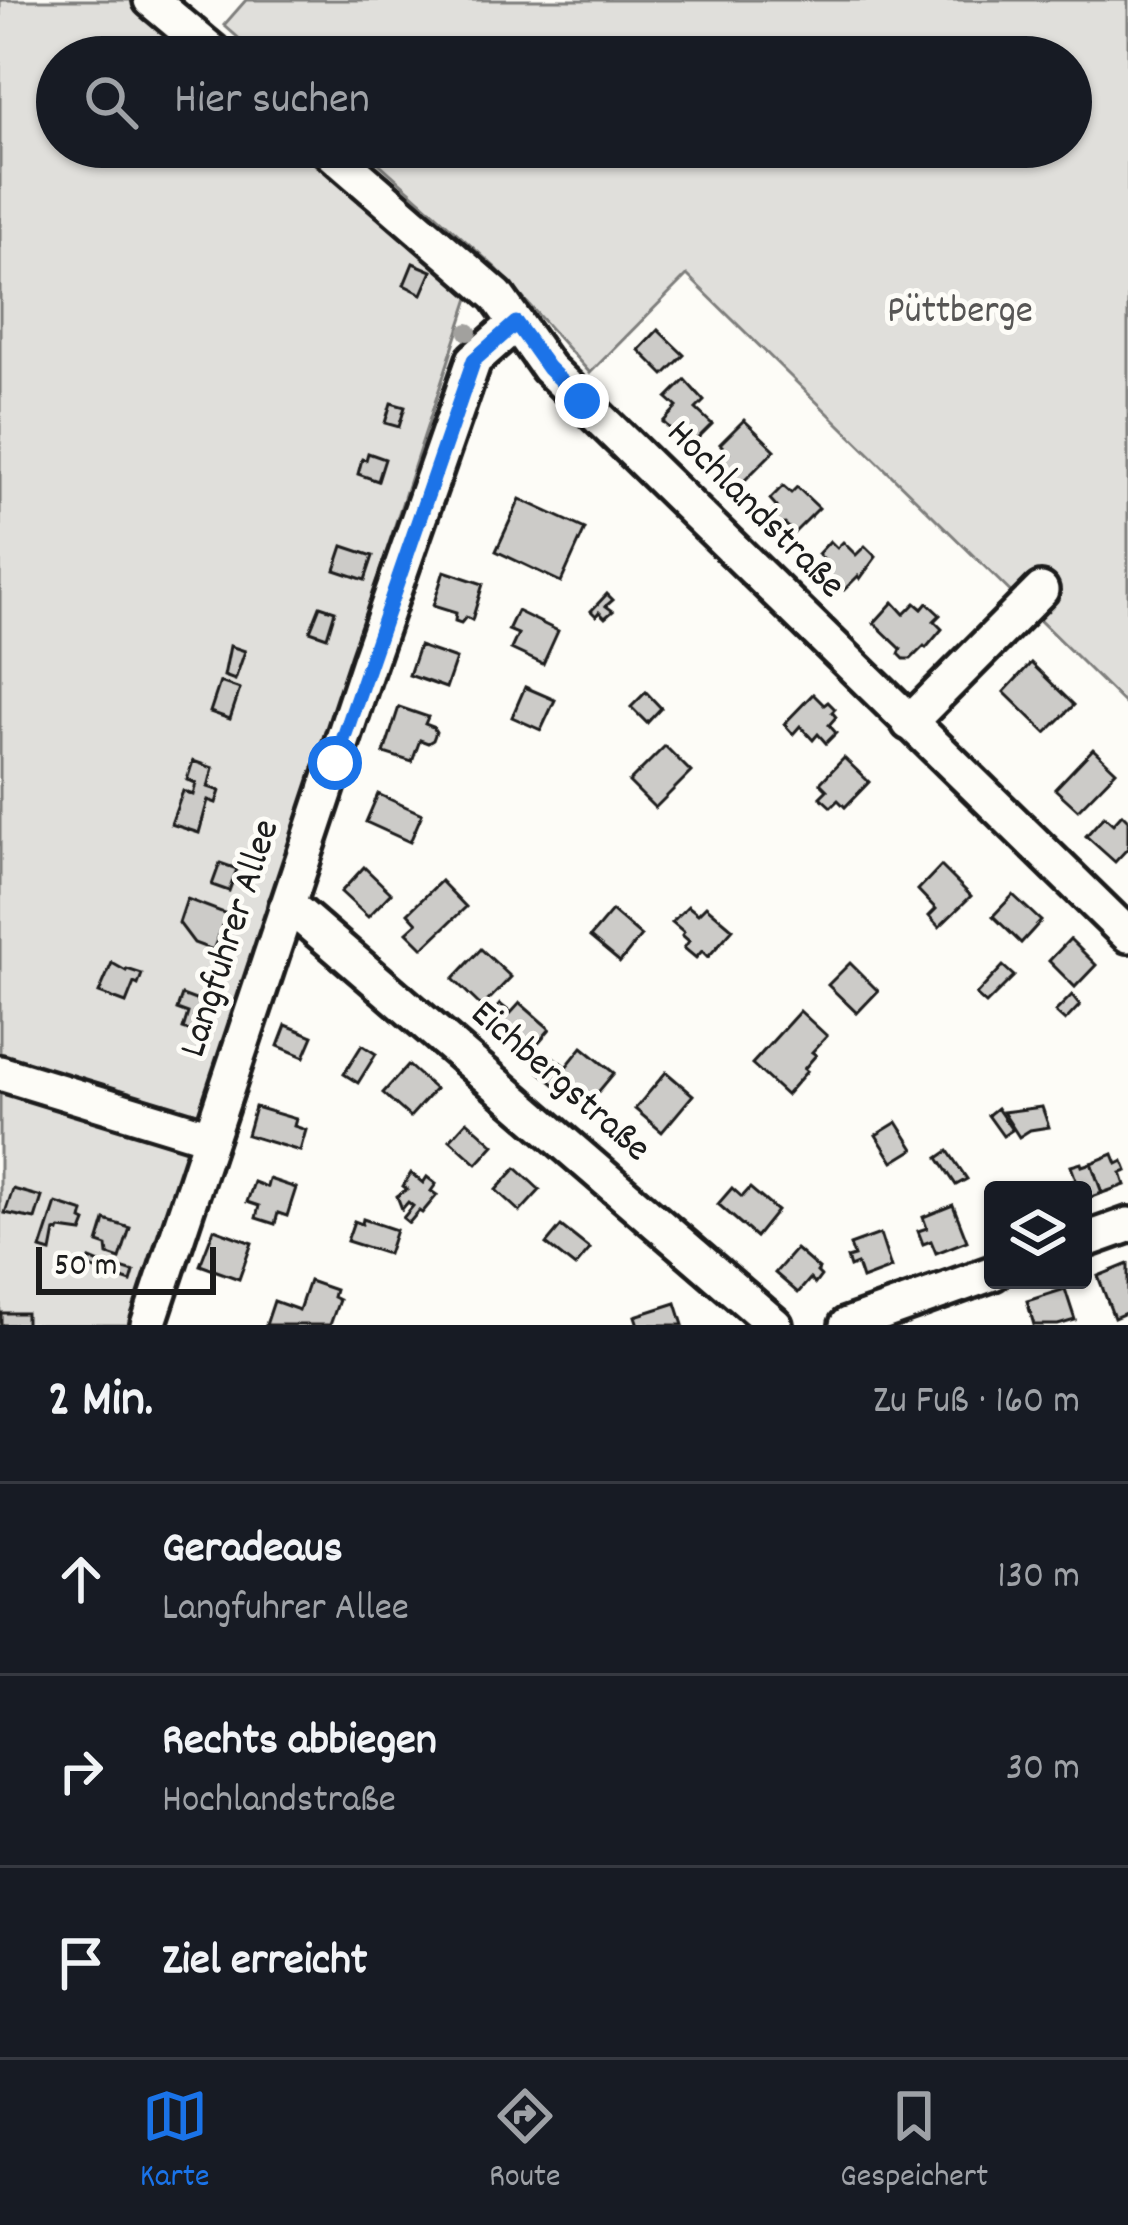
<!DOCTYPE html>
<html lang="de">
<head>
<meta charset="utf-8">
<style>
  :root { --surface:#171b24; --page:#242831; --text:#f1f3f6; --muted:#9ea1a6; --line:#363941; --accent:#1a73e8 }
  body { margin:0; font-family:Dekko,sans-serif; background:var(--page); color:var(--text) }
  .controls { position:absolute; right:36px; bottom:36px; display:grid; overflow:hidden; border-radius:12px; box-shadow:0 3px 9px #0004 }
  .controls button { width:108px; height:108px; display:grid; place-items:center; padding:0; border:0; border-bottom:3px solid var(--line); background:var(--surface); color:var(--text); font:60px sans-serif }
  .scale { position:absolute; left:36px; bottom:30px; width:180px; box-sizing:border-box; padding-left:12px; border:6px solid #1c1c1c; border-top:0; font-size:33px; line-height:42px; white-space:nowrap; color:#1c1c1c; -webkit-text-stroke:9px #fdfcf7; paint-order:stroke }
  .stop { position:absolute; width:36px; height:36px; margin:-27px; border:9px solid #1a73e8; border-radius:50%; background:#fff }
  .stop.end { background:#1a73e8; border-color:#fff; box-shadow:0 3px 12px #0008 }
  .list { margin:0; padding:0; list-style:none }
  h2 { display:flex; justify-content:space-between; align-items:center; height:156px; margin:0; padding:0 48px; font-size:51px }
  h2 small { font-size:39px; font-weight:400; color:var(--muted) }
  .list li { display:grid; grid-template-columns:78px 1fr auto; gap:36px; align-items:center; box-sizing:border-box; height:192px; padding:0 48px; border-top:3px solid var(--line) }
  .list b { display:block; font-size:45px; white-space:nowrap }
  .list p { margin:0; font-size:39px; white-space:nowrap; color:var(--muted) }
  .list em { font-size:39px; font-style:normal; color:var(--muted) }
  .icon { flex:none; width:66px; height:66px; fill:none; stroke:currentColor; stroke-width:2; stroke-linecap:round; stroke-linejoin:round }
  .map { position:relative; flex:none; width:1128px; height:1325px; overflow:hidden }
  .search { position:absolute; background:var(--surface); box-shadow:0 3px 9px #0004; left:36px; right:36px; top:36px; height:132px; display:flex; align-items:center; gap:30px; box-sizing:border-box; padding:0 42px; border-radius:66px; color:var(--muted); font-size:45px }
  .sheet { height:732px; background:var(--surface) }
  nav { display:flex; justify-content:space-around; align-items:center; box-sizing:border-box; height:168px; border-top:3px solid var(--line); background:var(--surface); font-size:33px; color:var(--muted) }
  nav a { display:grid; justify-items:center; gap:6px }
  nav .on { color:var(--accent) }
  .map>svg:first-child { display:block }
  .green { fill:#e0dfdb; stroke:#7e7e7c; stroke-width:3 }
  .building { fill:#cccbc8; stroke:#1c1c1c; stroke-width:3 }
  .lines { fill:none; stroke-linecap:round; stroke-linejoin:round }
  .minor-casing { stroke:#1c1c1c; stroke-width:42 }
  .minor { stroke:#fdfcf7; stroke-width:33 }
  .tree { fill:#a2a19e }
  .route { stroke:#1a73e8; stroke-width:15 }
  .labels { text-anchor:middle; dominant-baseline:central; stroke-width:10; stroke-linejoin:round; paint-order:stroke }
  .park-label { font-size:39px; fill:#575655; stroke:#fdfcf7 }
  .street-label { font-size:39px; fill:#1c1c1c; stroke:#fdfcf7 }
</style>
</head>
<body>
<div class="map">
<svg width="1128" height="1325" viewBox="0 0 1128 1325">
  <rect width="100%" height="100%" fill="#fdfcf7"/>
  <filter id="ink" filterUnits="userSpaceOnUse"><feTurbulence type="fractalNoise" baseFrequency=".00833" numOctaves="2"/><feDisplacementMap in="SourceGraphic" scale="24" xChannelSelector="R" yChannelSelector="G"/><feConvolveMatrix kernelMatrix="1 2 1 2 8 2 1 2 1" color-interpolation-filters="sRGB"/></filter>
  <g filter="url(#ink)">
    <g class="green">
      <polygon points="0,0 130,0 205,57 57,57 57,147 304,147 473,286 134,1325 0,1325"/>
      <polygon points="246,0 1128,0 1128,707 687,275 590,373 497,269 361,147 1071,147 1071,57 260,57 224,25"/>
    </g>
    <g class="building">
      <polygon points="413,263 432,271 422,294 404,285"/>
      <polygon points="658,330 684,355 664,375 639,350"/>
      <polygon points="685,380 704,401 696,409 712,424 689,447 663,422 677,407 667,398"/>
      <polygon points="391,403 405,407 399,427 385,423"/>
      <polygon points="744,420 775,450 739,486 728,474 722,476 715,468 729,453 720,444"/>
      <polygon points="368,453 385,459 378,481 358,474 362,459 366,460"/>
      <polygon points="783,486 791,493 797,487 819,508 794,533 785,524 778,525 771,519 772,512 777,507 770,499"/>
      <polygon points="520,499 585,529 561,582 496,551"/>
      <polygon points="830,541 837,548 843,542 856,555 865,546 876,557 860,579 858,576 844,590 818,565 824,560 818,554"/>
      <polygon points="343,546 373,556 365,580 335,570"/>
      <polygon points="444,571 483,584 472,620 466,617 461,623 455,621 456,613 433,606"/>
      <polygon points="607,594 613,600 606,606 613,611 605,618 599,612 596,616 591,611"/>
      <polygon points="893,602 904,614 915,603 922,609 927,603 940,615 934,621 942,629 926,648 924,646 911,659 904,659 899,654 901,649 874,623"/>
      <polygon points="320,606 335,611 327,637 310,631"/>
      <polygon points="517,611 558,631 543,664 511,649 518,634 508,630"/>
      <polygon points="230,646 245,651 235,680 224,676"/>
      <polygon points="419,646 456,659 446,688 409,675"/>
      <polygon points="1031,663 1074,705 1046,733 1004,692"/>
      <polygon points="220,682 240,689 230,719 210,712"/>
      <polygon points="525,687 555,700 541,730 512,717"/>
      <polygon points="646,692 661,708 647,723 631,707"/>
      <polygon points="813,694 824,705 828,702 835,709 832,712 836,717 829,725 836,733 826,743 818,734 813,740 800,726 793,734 784,724"/>
      <polygon points="399,707 428,717 425,724 433,727 436,732 433,740 428,743 420,740 412,762 384,753"/>
      <polygon points="665,746 691,772 655,808 629,782"/>
      <polygon points="1093,749 1116,771 1078,810 1055,789"/>
      <polygon points="844,758 869,782 845,807 838,800 831,807 820,797 827,790 820,783"/>
      <polygon points="193,761 213,768 208,787 220,791 216,803 208,800 199,833 171,824 183,791 193,795 196,783 187,780"/>
      <polygon points="378,794 422,814 410,842 366,822"/>
      <polygon points="1122,814 1128,820 1128,848 1115,862 1086,836 1104,816 1113,824"/>
      <polygon points="220,863 237,869 229,891 212,885"/>
      <polygon points="941,866 971,896 939,927 929,916 936,909 918,890"/>
      <polygon points="364,867 391,893 368,917 341,892"/>
      <polygon points="441,881 466,907 423,948 407,932 417,923 408,913"/>
      <polygon points="1013,895 1041,921 1021,943 993,916"/>
      <polygon points="187,899 227,914 213,950 194,943 179,923"/>
      <polygon points="688,906 698,914 706,906 733,929 708,957 702,951 696,958 684,948 689,941 682,935 684,932 672,922"/>
      <polygon points="612,911 641,936 620,962 590,937"/>
      <polygon points="1070,939 1096,965 1075,987 1049,961"/>
      <polygon points="481,949 511,977 482,1007 453,979"/>
      <polygon points="112,963 126,971 127,969 142,974 138,985 134,983 126,1003 99,993"/>
      <polygon points="850,963 878,991 857,1013 828,985"/>
      <polygon points="1003,966 1014,976 986,1004 976,995"/>
      <polygon points="182,995 214,1007 204,1036 183,1029 188,1013 177,1009"/>
      <polygon points="1072,995 1080,1005 1065,1021 1055,1012"/>
      <polygon points="520,1003 550,1029 526,1057 485,1022 500,1004 511,1013"/>
      <polygon points="800,1011 827,1036 812,1052 816,1055 804,1069 807,1071 786,1095 752,1064"/>
      <polygon points="286,1025 313,1036 304,1057 278,1046"/>
      <polygon points="362,1045 376,1054 358,1083 344,1074"/>
      <polygon points="582,1047 614,1073 584,1109 539,1072 552,1056 566,1067"/>
      <polygon points="408,1065 435,1089 410,1117 383,1093"/>
      <polygon points="666,1072 693,1095 662,1132 635,1109"/>
      <polygon points="255,1107 296,1119 294,1126 306,1130 300,1151 247,1135"/>
      <polygon points="1042,1107 1049,1127 1030,1130 1019,1137 1003,1112"/>
      <polygon points="997,1108 1012,1130 1003,1136 988,1115"/>
      <polygon points="467,1121 494,1145 477,1164 450,1140"/>
      <polygon points="897,1122 914,1149 893,1162 876,1135"/>
      <polygon points="948,1151 967,1179 956,1185 938,1158"/>
      <polygon points="1113,1154 1117,1164 1123,1161 1127,1171 1121,1173 1125,1185 1102,1193 1091,1163"/>
      <polygon points="1081,1163 1082,1166 1091,1163 1102,1193 1083,1200 1083,1190 1073,1190 1070,1182 1076,1180 1071,1166"/>
      <polygon points="516,1168 540,1190 520,1212 496,1190"/>
      <polygon points="411,1173 423,1183 427,1177 436,1184 431,1191 437,1195 422,1213 419,1211 409,1223 403,1218 413,1206 408,1202 402,1209 397,1196 407,1189 403,1186"/>
      <polygon points="269,1179 296,1188 287,1216 278,1213 275,1224 256,1218 259,1206 247,1202 254,1182 267,1187"/>
      <polygon points="732,1188 742,1197 750,1188 777,1211 756,1237 718,1204"/>
      <polygon points="13,1189 42,1197 35,1219 5,1213"/>
      <polygon points="56,1203 84,1212 82,1220 86,1222 82,1232 60,1229 59,1232 55,1231 51,1252 41,1249"/>
      <polygon points="953,1205 967,1241 936,1253 931,1241 923,1244 918,1231 927,1228 923,1217"/>
      <polygon points="363,1219 396,1230 388,1254 347,1241 354,1221 362,1224"/>
      <polygon points="105,1220 130,1228 120,1259 108,1255 107,1246 98,1243"/>
      <polygon points="561,1226 590,1249 575,1267 546,1244"/>
      <polygon points="214,1229 252,1243 239,1279 200,1265"/>
      <polygon points="880,1234 891,1268 862,1279 857,1264 850,1267 847,1258 854,1256 850,1245"/>
      <polygon points="796,1249 819,1269 817,1272 821,1276 815,1284 810,1279 798,1293 775,1273"/>
      <polygon points="90,1259 114,1269 115,1266 134,1272 131,1282 87,1267"/>
      <polygon points="1128,1264 1128,1312 1114,1318 1098,1276"/>
      <polygon points="309,1281 335,1290 333,1297 339,1300 330,1325 266,1325 274,1301 299,1310"/>
      <polygon points="1065,1289 1075,1320 1058,1325 1034,1325 1027,1301"/>
      <polygon points="676,1303 683,1325 638,1325 635,1316"/>
      <rect x="1" y="1313" width="25" height="12"/>
    </g>
    <g class="lines">
      <g class="minor-casing">
        <g id="minor">
          <polyline points="151,0 219,57"/>
          <polyline points="325,147 497,296 548,368 1128,935"/>
          <polyline points="909,723 1041,590"/>
          <polyline points="286,908 299,914 775,1325"/>
          <polyline points="0,1073 210,1137"/>
          <polyline points="1083,1241 1128,1225"/>
          <polyline points="148,1325 369,661 474,360 516,323"/>
          <polyline points="847,1325 993,1273"/>
        </g>
      </g>
      <use href="#minor" class="minor"/>
    </g>
    <circle class="tree" cx="468" cy="332" r="9"/>
  </g>
  <g class="lines" filter="url(#ink)">
    <polyline class="route" points="335,763 474,360 516,323 548,368 582,401"/>
  </g>
  <g class="labels">
    <g class="park-label">
      <text x="960" y="313">Püttberge</text>
    </g>
    <g class="street-label">
      <text transform="translate(754 511) rotate(45)">Hochlandstraße</text>
      <text transform="translate(232 939) rotate(-72)">Langfuhrer Allee</text>
      <text transform="translate(559 1083) rotate(41)">Eichbergstraße</text>
    </g>
  </g>
</svg>
<div class="controls">
<button><svg class="icon" aria-label="layers" viewBox="0 0 24 24"><path d="M12 4l9 5-9 5-9-5zM3 14l9 5 9-5"/></svg></button>
</div>
<div class="scale">50 m</div>
<div class="stop" style="left:335px;top:763px"></div>
<div class="stop end" style="left:582px;top:401px"></div>
<div class="search"><svg class="icon" aria-label="search" viewBox="0 0 24 24"><circle cx="10" cy="10" r="6"/><path d="M15 15l6 6"/></svg>Hier suchen</div>
</div>
<section class="sheet">
<h2>2 Min.<small>Zu Fuß · 160 m</small></h2>
<ul class="list">
<li><svg class="icon" aria-label="ahead" viewBox="0 0 24 24"><path d="M12 20V5M6 11l6-6 6 6"/></svg><div><b>Geradeaus</b><p>Langfuhrer Allee</p></div><em>130 m</em></li>
<li><svg class="icon" aria-label="right" viewBox="0 0 24 24"><path d="M7 20v-9h11M14 6l5 5-5 5"/></svg><div><b>Rechts abbiegen</b><p>Hochlandstraße</p></div><em>30 m</em></li>
<li><svg class="icon" aria-label="arrive" viewBox="0 0 24 24"><path d="M6 21V4h12l-3 4 3 4H6"/></svg><div><b>Ziel erreicht</b></div></li>
</ul>
</section>
<nav>
<a class="on"><svg class="icon" aria-label="map" viewBox="0 0 24 24"><path d="M3 6l6-2 6 2 6-2v14l-6 2-6-2-6 2zM9 4v14M15 6v14"/></svg>Karte</a>
<a><svg class="icon" aria-label="directions" viewBox="0 0 24 24"><path d="M12 3l9 9-9 9-9-9zM9 14v-3h6M13 9l2 2-2 2"/></svg>Route</a>
<a><svg class="icon" aria-label="saved" viewBox="0 0 24 24"><path d="M7 4h10v16l-5-4-5 4z"/></svg>Gespeichert</a>
</nav>
</body>
</html>
